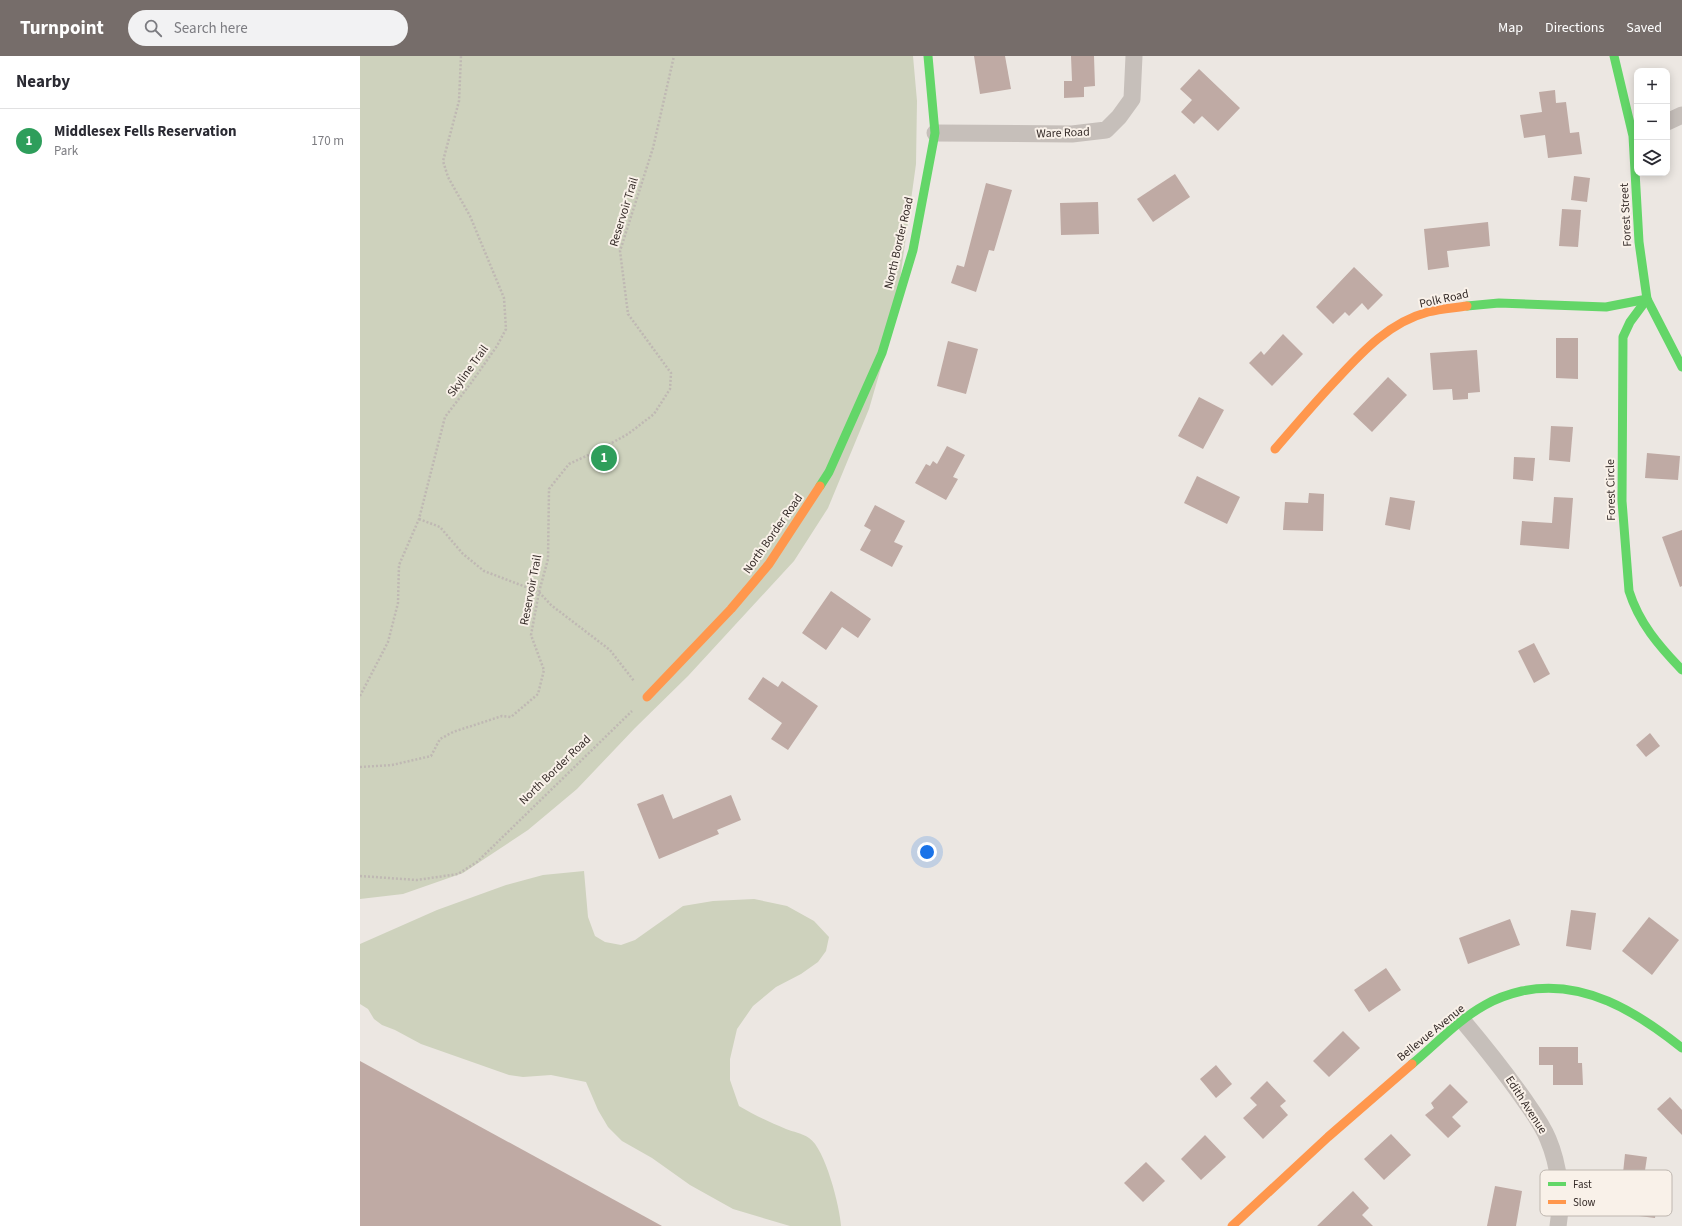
<!DOCTYPE html>
<html lang="en">
<head>
<meta charset="utf-8">
<style>
  :root { --surface:#fff; --page:#f2f2f3; --text:#2b2b33; --muted:#7c7c81; --line:#e1e1e2; --accent:#766d6a }
  body { margin:0; font-family:"Source Sans 3",sans-serif; background:var(--page); color:var(--text) }
  .controls { position:absolute; right:12px; top:12px; display:grid; overflow:hidden; border-radius:8px; box-shadow:0 2px 10px #0003 }
  .controls button { width:36px; height:36px; display:grid; place-items:center; padding:0; border:0; border-bottom:1px solid var(--line); background:var(--surface); color:var(--text); font:20px sans-serif }
  .you { position:absolute; left:567px; top:796px; width:14px; height:14px; margin:-10px; border:3px solid #fff; border-radius:50%; background:#1a73e8; box-shadow:0 0 0 6px #1a73e833 }
  .badge { display:grid; place-items:center; width:26px; height:26px; border-radius:50%; background:var(--accent); color:#fff; font-size:13px; font-weight:700 }
  .pin { position:absolute; translate:-50% -50%; border:2px solid #fff; box-shadow:0 1px 4px #0006 }
  .list { margin:0; padding:0; list-style:none }
  h2 { display:flex; justify-content:space-between; align-items:center; height:52px; margin:0; padding:0 16px; font-size:17px }
  h2 small { font-size:13px; font-weight:400; color:var(--muted) }
  .list li { display:grid; grid-template-columns:26px 1fr auto; gap:12px; align-items:center; box-sizing:border-box; height:64px; padding:0 16px; border-top:1px solid var(--line) }
  .list b { display:block; font-size:15px; white-space:nowrap }
  .list p { margin:0; font-size:13px; white-space:nowrap; color:var(--muted) }
  .list em { font-size:13px; font-style:normal; color:var(--muted) }
  .icon { flex:none; width:22px; height:22px; fill:none; stroke:currentColor; stroke-width:2; stroke-linecap:round; stroke-linejoin:round }
  .map { position:relative; flex:none; width:1322px; height:1170px; overflow:hidden }
  header { display:flex; align-items:center; gap:24px; box-sizing:border-box; height:56px; padding:0 20px; background:var(--accent); color:#fff }
  header strong { font-size:19px }
  nav { display:flex; gap:22px; margin-inline-start:auto; font-size:14px }
  .search { width:280px; height:36px; background:var(--page); display:flex; align-items:center; gap:10px; box-sizing:border-box; padding:0 14px; border-radius:22px; color:var(--muted); font-size:15px }
  main { display:flex }
  aside { flex:1; background:var(--surface) }
  .map>svg:first-child { display:block }
  .green { fill:#ced2bd }
  .building { fill:#bfaaa4 }
  .lines { fill:none; stroke-linecap:round; stroke-linejoin:round }
  .path { stroke:#bfb8b3; stroke-width:2.5; stroke-dasharray:2 2; stroke-linecap:butt }
  .street { stroke:#c6bfba; stroke-width:17 }
  .fast { stroke:#63d668; stroke-width:9 }
  .slow { stroke:#ff974d; stroke-width:9 }
  .labels { text-anchor:middle; dominant-baseline:central; stroke-width:4; stroke-linejoin:round; paint-order:stroke }
  .street-label { font-size:12px; fill:#362c29; stroke:#f9f1e9 }
  .key { fill:#f9f1e9; stroke:#beb6af; stroke-width:1 }
  .key-label { font-size:11px; fill:#362c29 }
</style>
</head>
<body>
<header>
<strong>Turnpoint</strong>
<div class="search"><svg class="icon" aria-label="search" viewBox="0 0 24 24"><circle cx="10" cy="10" r="6"/><path d="M15 15l6 6"/></svg>Search here</div>
<nav><a>Map</a><a>Directions</a><a>Saved</a></nav>
</header>
<main>
<aside>
<h2>Nearby<small></small></h2>
<ul class="list">
<li><span class="badge" style="background:#2e9e5b">1</span><div><b>Middlesex Fells Reservation</b><p>Park</p></div><em>170 m</em></li>
</ul>
</aside>
<div class="map">
<svg width="1322" height="1170" viewBox="0 0 1322 1170">
  <rect width="100%" height="100%" fill="#ece7e2"/>
  <g class="green">
    <polygon points="0,0 553,0 557,45 556,108 534,267 509,353 468,452 434,505 328,620 275,672 217,733 168,774 103,817 43,838 0,843"/>
    <path d="M224,815L228,861L235,880L245,886L261,889L275,884L323,850L353,845L394,843L427,850L454,865L469,881L466,895L458,906L441,918L416,931L393,950L377,973L370,1003V1024L379,1050C394,1059 409,1066 426,1073C433,1076 442,1077 449,1082C465,1092 480,1151 481,1170H430L373,1153L330,1129L292,1102L262,1085L248,1071L238,1054L226,1026L191,1019L163,1021L149,1019L61,988L35,974L22,969L14,963L8,953L0,948V888L77,854L146,829L183,819Z"/>
  </g>
  <g class="building">
    <polygon points="614,0 645,0 651,33 620,38"/>
    <polygon points="711,0 734,0 735,30 724,31 724,41 704,42 704,25 712,25"/>
    <polygon points="839,13 880,52 858,75 842,60 834,68 821,56 832,44 820,33"/>
    <polygon points="1195,34 1196,47 1206,46 1210,77 1219,76 1222,98 1188,102 1185,79 1164,82 1160,59 1182,56 1179,36"/>
    <polygon points="815,118 830,141 793,166 777,143"/>
    <polygon points="1214,120 1230,122 1227,146 1211,144"/>
    <polygon points="626,127 652,134 634,195 629,194 616,236 591,227 597,209 604,211"/>
    <polygon points="738,146 739,178 701,179 700,147"/>
    <polygon points="1202,153 1221,154 1218,191 1199,190"/>
    <polygon points="1128,166 1130,190 1087,195 1089,211 1068,214 1064,173"/>
    <polygon points="994,211 1023,239 1008,254 1002,247 989,260 985,256 973,268 956,251"/>
    <polygon points="923,278 943,298 912,330 889,307 901,295 904,299"/>
    <polygon points="1196,282 1218,282 1218,323 1196,322"/>
    <polygon points="588,285 618,293 606,338 577,330"/>
    <polygon points="1117,294 1120,336 1108,337 1108,343 1093,344 1092,333 1073,334 1070,297"/>
    <polygon points="1028,321 1047,339 1012,376 993,358"/>
    <polygon points="839,341 864,354 843,393 818,380"/>
    <polygon points="1191,370 1213,371 1210,406 1189,404"/>
    <polygon points="587,390 605,399 593,421 598,423 586,444 555,427 566,408 570,410 573,405 577,408"/>
    <polygon points="1287,397 1320,400 1318,424 1285,422"/>
    <polygon points="1154,401 1175,402 1173,425 1153,423"/>
    <polygon points="837,420 880,441 867,468 824,447"/>
    <polygon points="949,437 964,438 963,475 923,474 925,446 948,447"/>
    <polygon points="1030,441 1055,445 1050,474 1025,469"/>
    <polygon points="1194,441 1213,442 1209,493 1160,489 1162,465 1192,467"/>
    <polygon points="515,449 545,465 534,486 543,490 532,511 500,494 511,474 504,470"/>
    <polygon points="1322,474 1322,530 1320,531 1302,481"/>
    <polygon points="471,535 511,563 498,582 482,571 466,594 442,577"/>
    <polygon points="1174,587 1190,618 1174,627 1158,595"/>
    <polygon points="403,621 418,631 422,625 458,650 428,694 411,683 422,667 388,643"/>
    <polygon points="1290,677 1300,690 1286,701 1276,689"/>
    <polygon points="303,738 313,763 371,739 381,764 357,774 359,778 299,803 277,748"/>
    <polygon points="1211,854 1236,857 1231,894 1206,890"/>
    <polygon points="1289,861 1319,884 1292,919 1262,895"/>
    <polygon points="1150,863 1160,889 1108,908 1099,882"/>
    <polygon points="1026,912 1041,934 1009,956 994,934"/>
    <polygon points="983,975 1000,992 969,1021 953,1005"/>
    <polygon points="1179,991 1218,991 1218,1007 1222,1007 1223,1029 1193,1029 1193,1009 1179,1009"/>
    <polygon points="0,1005 302,1170 0,1170"/>
    <polygon points="856,1009 872,1028 856,1042 840,1023"/>
    <polygon points="907,1025 926,1045 920,1050 928,1059 903,1083 883,1062 897,1049 890,1042"/>
    <polygon points="1090,1028 1108,1046 1092,1061 1101,1070 1088,1082 1065,1059 1074,1052 1071,1047"/>
    <polygon points="1310,1041 1322,1054 1322,1079 1297,1053"/>
    <polygon points="1031,1078 1051,1099 1024,1124 1004,1103"/>
    <polygon points="845,1079 866,1101 841,1124 821,1103"/>
    <polygon points="1265,1098 1287,1101 1283,1128 1299,1130 1295,1162 1255,1157 1257,1140 1246,1138 1249,1115 1263,1117"/>
    <polygon points="786,1106 805,1125 783,1146 764,1127"/>
    <polygon points="1135,1130 1162,1135 1156,1170 1127,1170"/>
    <polygon points="993,1135 1009,1152 1002,1159 1013,1170 957,1170"/>
  </g>
  <g class="lines">
    <g class="path">
      <polyline points="59,463 80,471 103,498 124,515 179,536 191,549 250,594 274,625"/>
      <polyline points="0,640 28,586 38,547 39,509 59,463 85,361 111,327 137,290 146,273 144,242 110,160 88,121 83,105 99,45 101,0"/>
      <polyline points="0,711 32,709 71,700 80,683 93,676 142,660 151,661 178,638 184,614 171,579 179,536 188,503 189,433 209,408 237,395 268,378 294,358 310,333 311,317 268,258 260,195 293,92 314,0"/>
      <polyline points="0,820 57,824 98,818 117,806 272,655"/>
    </g>
    <g class="street">
      <polyline points="1307,66 1322,59"/>
      <polyline points="575,77 712,78 746,74 759,61 772,43 774,0"/>
      <path d="M1103,965C1124,990 1144,1015 1163,1042C1172,1055 1182,1068 1188,1083C1199,1109 1203,1142 1198,1170"/>
    </g>
    <g class="fast">
      <polyline points="1254,0 1273,80 1279,186 1287,243 1322,311"/>
      <path d="M1287,243L1270,266L1263,281L1262,445L1269,535C1279,567 1299,590 1322,614"/>
      <polyline points="1107,250 1139,247 1246,251 1287,243"/>
      <polyline points="460,430 469,416 522,297 553,194 575,77 568,0"/>
      <path d="M1052,1008C1076,988 1098,964 1125,949C1137,942 1149,938 1162,935C1223,922 1277,956 1322,992"/>
    </g>
    <g class="slow">
      <path d="M915,393C936,369 956,345 978,322C1003,295 1030,266 1068,256C1080,253 1094,252 1107,250"/>
      <polyline points="287,641 371,553 409,508 460,430"/>
      <polyline points="872,1170 968,1081 1052,1008"/>
    </g>
  </g>
  <g class="labels">
    <g class="street-label">
      <text transform="translate(703 77) rotate(-2)">Ware Road</text>
      <text transform="translate(264 156) rotate(-73)">Reservoir Trail</text>
      <text transform="translate(1266 159) rotate(-93)">Forest Street</text>
      <text transform="translate(539 187) rotate(-77)">North Border Road</text>
      <text transform="translate(1084 243) rotate(-12)">Polk Road</text>
      <text transform="translate(108 315) rotate(-54)">Skyline Trail</text>
      <text transform="translate(1251 434) rotate(-91)">Forest Circle</text>
      <text transform="translate(413 478) rotate(-55)">North Border Road</text>
      <text transform="translate(171 534) rotate(-79)">Reservoir Trail</text>
      <text transform="translate(195 714) rotate(-44)">North Border Road</text>
      <text transform="translate(1071 977) rotate(-39)">Bellevue Avenue</text>
      <text transform="translate(1166 1049) rotate(57)">Edith Avenue</text>
    </g>
  </g>
  <rect x="1180" y="1114" width="132" height="46" rx="6" class="key"/>
  <rect x="1188" y="1126" width="18" height="4" fill="#63d668"/>
  <rect x="1188" y="1144" width="18" height="4" fill="#ff974d"/>
  <g class="key-label">
    <text x="1213" y="1132">Fast</text>
    <text x="1213" y="1150">Slow</text>
  </g>
</svg>
<div class="controls">
<button>+</button>
<button>−</button>
<button><svg class="icon" aria-label="layers" viewBox="0 0 24 24"><path d="M12 4l9 5-9 5-9-5zM3 14l9 5 9-5"/></svg></button>
</div>
<div class="you"></div>
<div class="pin badge" style="left:244px;top:402px;background:#2e9e5b">1</div>
</div>
</main>
</body>
</html>
